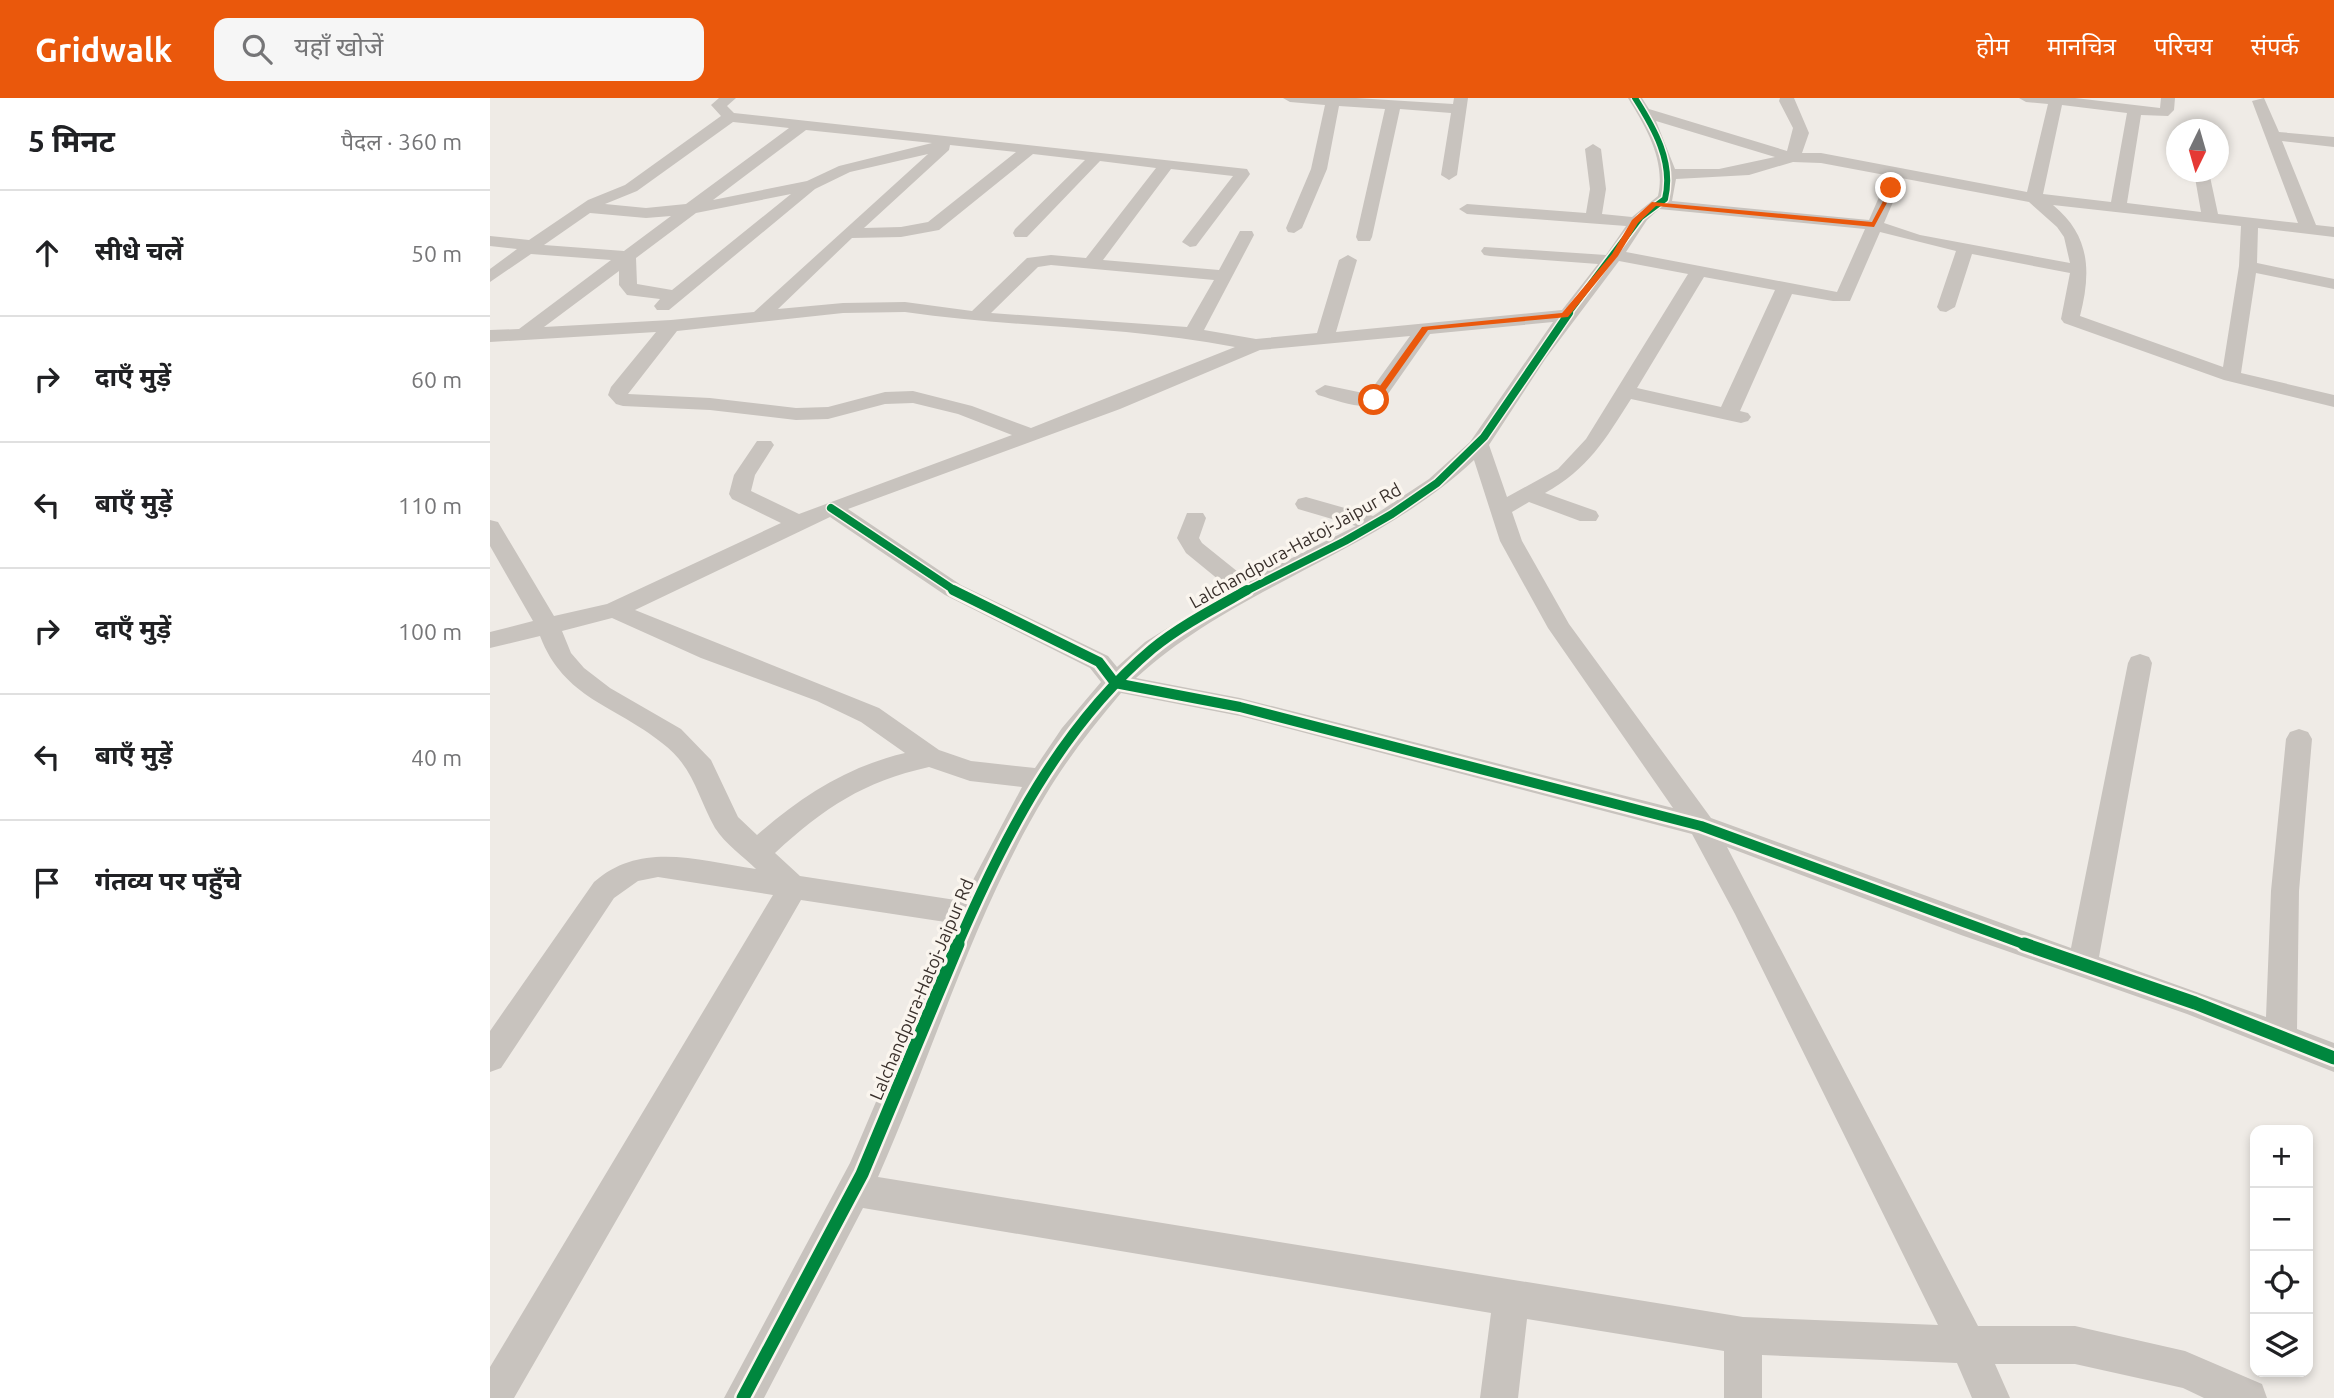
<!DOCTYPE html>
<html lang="hi">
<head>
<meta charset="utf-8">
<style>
  :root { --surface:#fff; --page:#f6f6f6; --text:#202124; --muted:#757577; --line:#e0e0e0; --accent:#ea580c }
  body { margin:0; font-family:Ubuntu,"Noto Sans Devanagari",sans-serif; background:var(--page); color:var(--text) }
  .controls { position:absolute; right:21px; bottom:21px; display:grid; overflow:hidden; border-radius:14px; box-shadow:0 4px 10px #0003 }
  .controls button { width:63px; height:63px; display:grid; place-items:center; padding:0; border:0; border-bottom:2px solid var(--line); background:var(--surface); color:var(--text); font:35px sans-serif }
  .compass { position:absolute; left:1676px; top:21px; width:63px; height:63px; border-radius:50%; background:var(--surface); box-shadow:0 4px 10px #0003; rotate:185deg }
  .stop { position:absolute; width:21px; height:21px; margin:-16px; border:5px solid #ea580c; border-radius:50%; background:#fff }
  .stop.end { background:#ea580c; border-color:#fff; box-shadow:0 2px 7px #0008 }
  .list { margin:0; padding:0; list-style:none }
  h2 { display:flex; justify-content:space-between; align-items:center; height:91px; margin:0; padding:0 28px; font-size:30px }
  h2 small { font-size:23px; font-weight:400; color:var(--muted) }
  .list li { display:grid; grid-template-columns:46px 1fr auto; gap:21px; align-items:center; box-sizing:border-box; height:126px; padding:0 28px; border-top:2px solid var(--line) }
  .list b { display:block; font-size:26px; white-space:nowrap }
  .list em { font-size:23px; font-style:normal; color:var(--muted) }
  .icon { flex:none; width:38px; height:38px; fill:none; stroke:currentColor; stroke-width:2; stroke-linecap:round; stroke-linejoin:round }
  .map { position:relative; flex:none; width:1844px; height:1300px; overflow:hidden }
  header { display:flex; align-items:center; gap:42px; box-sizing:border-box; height:98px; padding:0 35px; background:var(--accent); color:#fff }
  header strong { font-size:33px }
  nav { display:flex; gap:38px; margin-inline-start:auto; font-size:24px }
  .search { width:490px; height:63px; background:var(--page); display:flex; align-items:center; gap:18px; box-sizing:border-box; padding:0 24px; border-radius:14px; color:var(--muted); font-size:26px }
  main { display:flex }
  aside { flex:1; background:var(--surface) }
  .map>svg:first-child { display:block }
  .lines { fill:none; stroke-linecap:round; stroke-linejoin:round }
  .minor { fill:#c8c3be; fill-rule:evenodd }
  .cycleway-far3-casing { stroke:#faf5ee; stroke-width:9 }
  .cycleway-far2-casing { stroke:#faf5ee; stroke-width:11 }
  .cycleway-far1-casing { stroke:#faf5ee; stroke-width:15 }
  .cycleway-casing { stroke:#faf5ee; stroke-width:18 }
  .cycleway-far3 { stroke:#00873e; stroke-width:6 }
  .cycleway-far2 { stroke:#00873e; stroke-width:8 }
  .cycleway-far1 { stroke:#00873e; stroke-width:10 }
  .cycleway { stroke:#00873e; stroke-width:13 }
  .route { fill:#ea580c }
  .labels { text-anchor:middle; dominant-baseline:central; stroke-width:7; stroke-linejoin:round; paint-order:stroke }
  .street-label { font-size:18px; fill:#3a312c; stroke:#faf5ee }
</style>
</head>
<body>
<header>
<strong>Gridwalk</strong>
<div class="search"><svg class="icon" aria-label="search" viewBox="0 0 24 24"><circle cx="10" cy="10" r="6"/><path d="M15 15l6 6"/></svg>यहाँ खोजें</div>
<nav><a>होम</a><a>मानचित्र</a><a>परिचय</a><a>संपर्क</a></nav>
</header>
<main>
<aside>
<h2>5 मिनट<small>पैदल · 360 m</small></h2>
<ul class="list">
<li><svg class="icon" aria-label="ahead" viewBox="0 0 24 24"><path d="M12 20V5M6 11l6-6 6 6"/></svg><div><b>सीधे चलें</b></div><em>50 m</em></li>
<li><svg class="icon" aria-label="right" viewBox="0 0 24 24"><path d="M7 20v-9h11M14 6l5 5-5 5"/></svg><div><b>दाएँ मुड़ें</b></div><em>60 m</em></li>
<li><svg class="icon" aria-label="left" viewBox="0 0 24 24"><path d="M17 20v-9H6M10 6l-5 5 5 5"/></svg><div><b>बाएँ मुड़ें</b></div><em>110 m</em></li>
<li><svg class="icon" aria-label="right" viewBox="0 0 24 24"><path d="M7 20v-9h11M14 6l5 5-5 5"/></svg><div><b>दाएँ मुड़ें</b></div><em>100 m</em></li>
<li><svg class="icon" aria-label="left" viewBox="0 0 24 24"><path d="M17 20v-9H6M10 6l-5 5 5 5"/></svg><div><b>बाएँ मुड़ें</b></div><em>40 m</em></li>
<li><svg class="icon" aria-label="arrive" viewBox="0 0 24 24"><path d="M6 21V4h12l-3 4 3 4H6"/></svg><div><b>गंतव्य पर पहुँचे</b></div></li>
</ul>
</aside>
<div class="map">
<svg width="1844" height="1300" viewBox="0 0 1844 1300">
  <rect width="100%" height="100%" fill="#efebe6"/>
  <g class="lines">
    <g class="minor">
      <path d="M229,0H246L237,8L244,15L757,71L760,76L758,79L706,148L700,149L692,144L743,78L681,71L613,162L729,172L750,133H762L764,137L714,232L766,241L827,235L849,162L858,157L867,162L846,234L1072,212L1108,166L1000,158L994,157L991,153L994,149L1116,157L1136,128L977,116L969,111L977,106L1096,115L1100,91L1095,51L1103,46L1111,51L1116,91L1112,116L1142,119L1168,98C1176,63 1156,29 1138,0H1152L1159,11L1297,53L1303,30L1289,3L1290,0H1304L1319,35L1312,55H1331L1537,94L1558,6L1536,4L1529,0H1585L1670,10L1671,0H1685L1684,12L1678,18L1651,17L1637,105L1711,114L1704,74H1719L1728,116L1808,125L1762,3L1774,0L1789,34L1844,39V49L1792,43L1826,127L1844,129V139L1768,130L1767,165L1844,181V191L1766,175L1751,275L1844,297V309L1734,282L1574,225L1571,221L1580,175L1482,156L1465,209L1456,214L1450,213L1447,209L1466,153L1390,134L1360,203H1343L1302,196L1250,313L1258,315L1261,319L1258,323L1251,325L1141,301C1115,342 1098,371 1055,395L1106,413L1109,418L1106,423H1090L1039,404L1022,414L1032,443L1079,526L1221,720L1581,850L1638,565L1641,559L1650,556L1659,559L1662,565L1609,859L1776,919L1781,793L1796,641L1800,634L1809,631L1818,634L1822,641L1809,793L1807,931L1844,945V974L1697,916L1471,837L1237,749L1488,1228H1585L1695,1253L1772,1286L1777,1300H1714L1693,1290L1585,1266H1505L1520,1300H1482L1467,1265L1272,1257V1300H1234V1253L1037,1221L1028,1300H990L1001,1215L373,1110L274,1300H234L360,1065L462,825L311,802L24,1300H0V1269L283,797L168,779L148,783L124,800L11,970L0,974V933L104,784C151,742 210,763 266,771C254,759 235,746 225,730C207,698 204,669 172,645C125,607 74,601 50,538L0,550V534L43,523L0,448V422L8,424L64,518L117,506L291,425L242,401L239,396L244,377L267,343H281L284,347L265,377L261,393L309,416L522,337L468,316L423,305L395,306L338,321L306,322L220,312L133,308L126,306L118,297L121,289L166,234L0,244V232L29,231L121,162L41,156L0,184V171L27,151L0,148V138L39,142L98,102L135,87L231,18L221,7ZM1572,7L1637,15L1621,104L1553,96ZM1166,23L1285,59L1229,71H1185ZM243,24L299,30L196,106L156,110L115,106L147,93ZM316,32L442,45L349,68L317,83L223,102ZM460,47L526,54L438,124L411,129L374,130L459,52ZM438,56L264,214L181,222L54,229L129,173V187L137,197L170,201L164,208L167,212H179L325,91L360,74ZM543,56L595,62L525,131L523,135L525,139H537L610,63L666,70L596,160L561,157L537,160L482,213L415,204L353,205L288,211L362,140L411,139L449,132ZM1303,64L1331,65L1539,104L1567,129L1574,139L1580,165L1430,137L1394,125L1409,90L1401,85L1393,90L1379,122L1182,103L1186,81L1259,77ZM301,96L182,192L147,186L146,160L206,115ZM1563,107L1751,128L1749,168L1733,269L1590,218C1601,175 1601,138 1563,107ZM1169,111L1375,131L1347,194L1136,154L1157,122ZM100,115L156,120L181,118L134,153L54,147ZM1129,163L1198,176L1096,341L1068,371L1017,399L999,347L1056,260ZM561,167L724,182L697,229L501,215L548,169ZM1214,179L1285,192L1231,309L1147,290ZM415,214C525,230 637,228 745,249L541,330L482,308L423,293L395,294L338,309L306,310L220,300L138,296L187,233L353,215ZM1063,224L980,344L939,381L883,418L816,399L808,401L805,406L808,411L866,428L758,482L712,445L709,440L716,420L713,415H697L687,440L696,455L740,491L655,544L627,569L618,558L471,487L358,411L630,311L770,252L920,238L878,296L835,287L825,293L828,297C849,303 869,312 891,306L940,236ZM984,362L1010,443L1058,530L1183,710L750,600L646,580C746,488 884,456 984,362ZM340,419L455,497L600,570L611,584L572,630L545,670L481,663L449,652L389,610L145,512ZM122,520L211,560L327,603L371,624L415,655C356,669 312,698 267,737L248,719L221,662L191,631L120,590L94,570L81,555L72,533ZM631,595L750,618L1202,736L1245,816L1448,1227L1253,1219L388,1079C444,953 483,817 555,698C577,661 603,628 631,595ZM439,669L480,683L532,689L472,803L310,778L285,755C335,709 373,684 439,669Z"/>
      <polygon points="793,0 866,0 963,6 964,0 978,0 967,77 959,82 951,77 961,15 910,11 882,139 880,143 868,143 866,139 895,11 849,8 837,71 812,130 804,135 798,134 796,130 821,71 835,7 800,4"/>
    </g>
    <g class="cycleway-far3-casing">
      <path id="cycleway-far3" d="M1077,217L1151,119L1175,101C1184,64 1164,30 1145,0"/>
    </g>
    <g class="cycleway-far2-casing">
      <g id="cycleway-far2">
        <polyline points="341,410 467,494"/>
        <polyline points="754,494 855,443 902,416 947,385 994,339 1079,215"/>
      </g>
    </g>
    <g class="cycleway-far1-casing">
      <g id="cycleway-far1">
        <polyline points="463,492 609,564 625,585 750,609 1211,728 1539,848"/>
        <path d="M467,848C514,739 570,629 662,551C690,528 725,510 757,492"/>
      </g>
    </g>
    <g class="cycleway-casing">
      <g id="cycleway">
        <polyline points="1534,846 1705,905 1844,960"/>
        <polyline points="253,1300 372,1076 468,846"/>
      </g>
    </g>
    <use href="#cycleway-far3" class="cycleway-far3"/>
    <use href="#cycleway-far2" class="cycleway-far2"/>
    <use href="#cycleway-far1" class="cycleway-far1"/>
    <use href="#cycleway" class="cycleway"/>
  </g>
  <polygon class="route" points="1401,88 1405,90 1384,129 1166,108 1148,125 1128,158 1078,219 938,232 887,304 880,302 932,229 1072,215 1122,156 1142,122 1162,104 1382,124"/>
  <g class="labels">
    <g class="street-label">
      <text transform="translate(805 447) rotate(-29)">Lalchandpura-Hatoj-Jaipur Rd</text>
      <text transform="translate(431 891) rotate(-67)">Lalchandpura-Hatoj-Jaipur Rd</text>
    </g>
  </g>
</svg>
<div class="controls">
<button>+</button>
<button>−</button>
<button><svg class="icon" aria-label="locate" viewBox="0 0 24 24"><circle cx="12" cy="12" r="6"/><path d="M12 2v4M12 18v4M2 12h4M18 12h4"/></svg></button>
<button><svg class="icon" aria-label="layers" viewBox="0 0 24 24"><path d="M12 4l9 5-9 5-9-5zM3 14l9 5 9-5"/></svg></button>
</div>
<svg class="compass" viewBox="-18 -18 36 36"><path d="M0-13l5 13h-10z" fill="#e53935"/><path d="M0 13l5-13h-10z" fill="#757577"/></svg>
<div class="stop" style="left:884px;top:302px"></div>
<div class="stop end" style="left:1401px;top:90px"></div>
</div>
</main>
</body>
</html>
